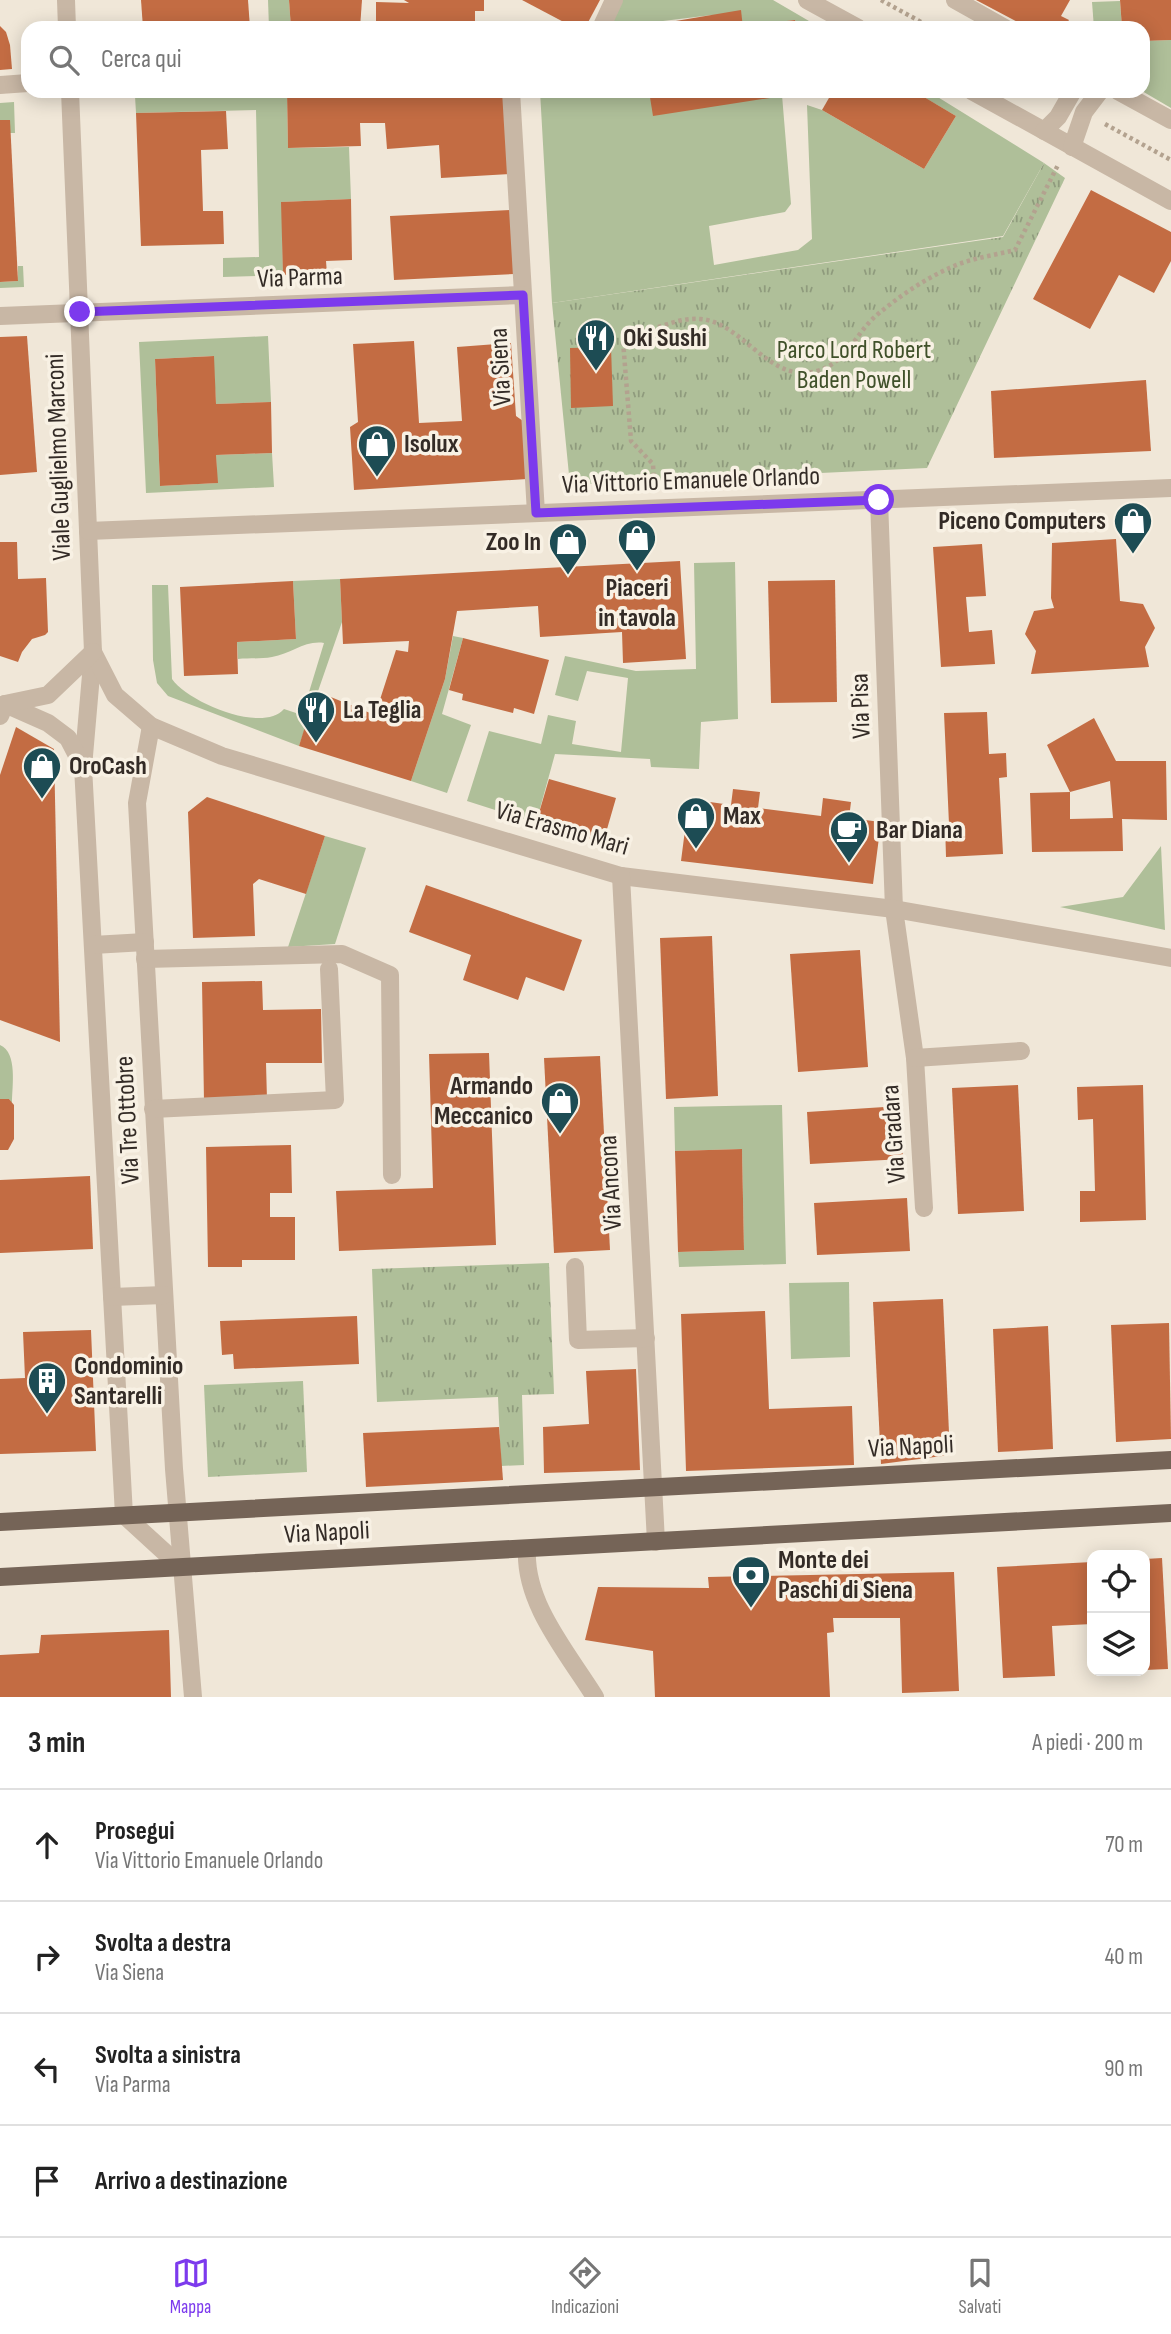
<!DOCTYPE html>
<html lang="it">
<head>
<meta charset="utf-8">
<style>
  :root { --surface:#fff; --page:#f2f2f2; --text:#222; --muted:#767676; --line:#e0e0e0; --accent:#7c3aed }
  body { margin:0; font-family:"Sofia Sans Condensed",sans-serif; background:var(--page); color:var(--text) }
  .controls { position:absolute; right:21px; bottom:21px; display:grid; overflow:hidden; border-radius:14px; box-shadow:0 4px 18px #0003 }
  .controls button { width:63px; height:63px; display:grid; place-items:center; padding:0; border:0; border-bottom:2px solid var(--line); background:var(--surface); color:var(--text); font:35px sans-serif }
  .stop { position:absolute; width:21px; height:21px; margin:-16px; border:5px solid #7c3aed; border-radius:50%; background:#fff }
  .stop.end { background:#7c3aed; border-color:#fff; box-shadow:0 2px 7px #0008 }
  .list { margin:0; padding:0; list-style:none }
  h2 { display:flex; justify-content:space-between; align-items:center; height:91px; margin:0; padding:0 28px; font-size:30px }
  h2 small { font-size:23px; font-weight:400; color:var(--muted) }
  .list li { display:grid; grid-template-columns:46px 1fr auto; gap:21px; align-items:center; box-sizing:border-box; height:112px; padding:0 28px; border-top:2px solid var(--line) }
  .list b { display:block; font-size:26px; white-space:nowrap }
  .list p { margin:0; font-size:23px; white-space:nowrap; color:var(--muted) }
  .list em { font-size:23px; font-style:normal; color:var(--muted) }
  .icon { flex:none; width:38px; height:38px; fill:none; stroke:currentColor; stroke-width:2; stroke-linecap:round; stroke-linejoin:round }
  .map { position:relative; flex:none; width:1171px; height:1697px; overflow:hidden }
  .search { position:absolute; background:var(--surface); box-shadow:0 4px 18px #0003; left:21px; right:21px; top:21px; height:77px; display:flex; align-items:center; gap:18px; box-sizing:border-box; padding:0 24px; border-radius:21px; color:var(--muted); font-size:26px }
  .sheet { height:539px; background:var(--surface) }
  nav { display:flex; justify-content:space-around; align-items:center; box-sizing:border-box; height:98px; border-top:2px solid var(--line); background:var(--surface); font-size:19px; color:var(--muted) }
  nav a { display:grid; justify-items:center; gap:4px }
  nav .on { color:var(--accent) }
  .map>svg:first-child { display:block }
  .green { fill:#afbf99 }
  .park { fill:url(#park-tufts) }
  .building { fill:#c36c43; fill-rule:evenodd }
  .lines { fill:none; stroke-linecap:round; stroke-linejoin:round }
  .path { stroke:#b3a28f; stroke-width:4.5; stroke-dasharray:3.5 3.5; stroke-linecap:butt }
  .minor { stroke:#c8b7a5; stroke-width:18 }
  .major { stroke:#756457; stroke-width:18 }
  .route { stroke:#7c3aed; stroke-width:9 }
  .labels { text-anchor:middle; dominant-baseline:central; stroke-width:7; stroke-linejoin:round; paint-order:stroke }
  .street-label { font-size:26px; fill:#332b26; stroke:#f8f1e4 }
  .poi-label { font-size:26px; font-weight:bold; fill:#332b26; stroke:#f8f1e4; text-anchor:start }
  .park-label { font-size:26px; fill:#40512a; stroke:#f8f1e4 }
</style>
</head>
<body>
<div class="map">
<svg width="1171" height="1697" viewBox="0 0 1171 1697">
  <defs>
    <pattern id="park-tufts" width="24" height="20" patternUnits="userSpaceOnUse" patternTransform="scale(1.75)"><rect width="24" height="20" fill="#afbf99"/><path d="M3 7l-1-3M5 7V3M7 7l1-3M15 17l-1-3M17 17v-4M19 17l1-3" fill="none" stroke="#8f9b7d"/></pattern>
  </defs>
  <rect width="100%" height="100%" fill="#f0e7d8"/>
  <g class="green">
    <polygon points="268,0 289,0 291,28 269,28"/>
    <polygon points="622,0 773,0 821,28 797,28 795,20 742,27 712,15 663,21 665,28 609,28"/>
    <polygon points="1120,1 1122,28 1094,28 1092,2"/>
    <polygon points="1171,40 1171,108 1142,91 1143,41"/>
    <polygon points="540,91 649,91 782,95 791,204 785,212 709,226 714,265 798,250 812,239 807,105 822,110 924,169 956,116 917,93 928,91 1044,163 1003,236 552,303"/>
    <polygon points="287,92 288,148 349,147 351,199 282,202 283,275 223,277 223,258 259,257 256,110 136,113 135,96"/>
    <polygon points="14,102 15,133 10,133 0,120 0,103"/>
    <polygon points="18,266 23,266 24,287 0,288 0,282 18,281"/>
    <polygon points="268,336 271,402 216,404 213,356 155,359 160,486 217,483 216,455 272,453 274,487 146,493 139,342"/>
    <polygon points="735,562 738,719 701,722 699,769 651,767 650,759 555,754 536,823 467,801 489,731 541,744 548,715 576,721 572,744 621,752 628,678 587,671 578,701 555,695 565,656 636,671 696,669 694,563"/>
    <path d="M340,579L342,622L299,746L168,696L157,683L153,660L152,585H168L172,679C188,702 262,734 284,709L302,715L324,643C305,640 291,654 272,657C261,659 249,658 238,659L237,642L296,639L293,581Z"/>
    <polygon points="453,636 463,638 442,714 471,725 447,793 411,781 445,679"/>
    <polygon points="325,836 366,848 335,944 288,947"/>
    <polygon points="1161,846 1165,930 1060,907 1123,897"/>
    <path d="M0,1045C18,1053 12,1086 12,1103L9,1099H0Z"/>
    <polygon points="782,1105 786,1264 679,1267 678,1252 744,1250 742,1149 675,1151 674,1107"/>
    <polygon points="849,1282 850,1357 791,1359 789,1283"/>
  </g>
  <g class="park">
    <polygon points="1044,163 1065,178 927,468 570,485 552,303 1003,237"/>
    <polygon points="549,1263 554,1394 522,1395 524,1465 501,1466 498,1397 377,1402 372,1269"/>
    <polygon points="303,1381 307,1472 208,1477 204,1385"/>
  </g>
  <g class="building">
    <polygon points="141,0 248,0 250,28 143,28"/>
    <polygon points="289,0 362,0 360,28 291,28"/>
    <polygon points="404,0 484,0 484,11 475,11 475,28 376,28 376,2 409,3"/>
    <polygon points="522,0 600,0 585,28 575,28"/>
    <polygon points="976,0 1070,0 1061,16 1069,20 1064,28 1029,28"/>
    <polygon points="1120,0 1171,0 1171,40 1143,41 1143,28 1122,28"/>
    <polygon points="741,10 743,28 665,28 664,23"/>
    <polygon points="795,20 797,28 745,28 745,26"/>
    <polygon points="0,26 6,32 10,45 12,69 0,70"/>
    <polygon points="505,91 510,174 441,178 439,145 387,149 385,123 360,123 361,146 288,148 287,92"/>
    <polygon points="649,91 802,91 802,93 653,116"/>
    <polygon points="833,91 914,91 956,116 924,169 822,110"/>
    <polygon points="226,111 228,149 201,150 203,211 223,211 224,244 141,246 136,113"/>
    <polygon points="0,120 10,120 18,281 0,282"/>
    <polygon points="1091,190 1171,232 1171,261 1154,293 1119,275 1090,329 1033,299"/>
    <polygon points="351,199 352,260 326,261 327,274 283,275 281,202"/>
    <polygon points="511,210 514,274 394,280 390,216"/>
    <polygon points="27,336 37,472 0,475 0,337"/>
    <polygon points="414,341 419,423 462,421 457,347 511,343 516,416 523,421 527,479 354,490 350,427 358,422 353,344"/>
    <polygon points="611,347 613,406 571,408 570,348"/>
    <polygon points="214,356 216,404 271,402 272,453 216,455 218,483 160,486 155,359"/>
    <polygon points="1146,380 1151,451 994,458 991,391"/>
    <polygon points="1116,539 1120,601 1143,604 1155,628 1145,647 1149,667 1031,674 1036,651 1025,634 1034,611 1054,608 1051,598 1052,543"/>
    <polygon points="0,542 17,542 18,579 46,578 48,632 45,635 32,639 22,652 18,662 0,656"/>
    <polygon points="982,544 986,596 966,597 969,632 992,630 995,664 941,667 933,547"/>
    <polygon points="680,561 686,659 623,663 622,632 540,637 538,606 457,611 445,679 411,781 299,746 316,691 375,715 396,650 408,652 409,641 343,644 340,579"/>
    <polygon points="835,580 837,702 771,703 768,581"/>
    <polygon points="293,581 296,639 237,642 238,674 184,676 180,587"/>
    <polygon points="463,638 549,660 534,714 514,708 513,713 462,700 463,694 449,690"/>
    <polygon points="987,712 989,754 1006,753 1007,777 999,778 1003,854 946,857 945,824 949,824 944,713"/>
    <path d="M1094,718L1116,761H1166L1167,820L1122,819L1123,851L1032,852L1030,793L1070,792L1047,745ZM1110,781L1113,818L1070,819V792Z"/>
    <polygon points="16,727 54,749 60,1042 0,1020 0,775"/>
    <polygon points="549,779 616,798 603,843 536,823"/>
    <polygon points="733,789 760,792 758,808 821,816 823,798 851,802 849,818 881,822 873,884 681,861 689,799 731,805"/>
    <polygon points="207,797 325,836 306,894 259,879 253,884 255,936 193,938 188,812"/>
    <polygon points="426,885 582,940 564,991 526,977 518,1000 463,980 471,955 409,932"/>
    <polygon points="712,936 718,1096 666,1099 660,938"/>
    <polygon points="860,950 868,1067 798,1072 790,954"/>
    <polygon points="262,981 263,1010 321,1009 322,1063 266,1063 267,1100 204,1101 202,982"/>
    <polygon points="489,1053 496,1245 339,1251 336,1191 433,1188 429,1054"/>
    <polygon points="600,1056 610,1250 554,1253 544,1058"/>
    <polygon points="1018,1085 1024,1211 958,1214 952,1088"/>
    <polygon points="1143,1085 1146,1220 1080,1222 1080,1191 1095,1191 1093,1119 1078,1120 1077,1087"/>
    <polygon points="0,1099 9,1099 14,1105 14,1139 8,1150 0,1150"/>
    <polygon points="900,1106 903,1159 810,1164 807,1112"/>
    <polygon points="291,1145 292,1193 270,1193 270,1217 295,1217 295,1260 242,1260 242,1267 208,1267 206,1147"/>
    <polygon points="742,1149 744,1250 678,1252 675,1151"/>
    <polygon points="90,1176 93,1249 0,1253 0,1180"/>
    <polygon points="907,1198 910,1251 817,1255 814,1203"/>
    <polygon points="943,1299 950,1455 881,1464 873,1302"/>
    <polygon points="765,1311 769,1409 852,1406 854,1465 686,1471 681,1314"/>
    <polygon points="357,1316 359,1364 234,1369 233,1354 222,1355 220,1321"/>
    <polygon points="1169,1323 1171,1439 1116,1442 1111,1325"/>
    <polygon points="1048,1326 1053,1449 998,1452 993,1329"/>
    <polygon points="91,1330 96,1451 0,1454 0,1379 25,1378 23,1332"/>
    <polygon points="636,1369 640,1470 544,1473 543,1427 589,1424 586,1371"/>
    <polygon points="499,1427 503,1480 366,1487 363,1433"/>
    <polygon points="1162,1558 1168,1669 1145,1670 1145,1559"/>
    <polygon points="1092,1562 1092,1624 1052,1626 1055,1676 1003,1678 997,1567"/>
    <polygon points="954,1572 959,1691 902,1693 900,1618 833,1618 834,1632 827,1633 830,1697 655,1697 653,1651 585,1640 598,1587 709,1588 708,1577"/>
    <polygon points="169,1630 171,1697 0,1697 0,1655 39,1653 41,1635"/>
  </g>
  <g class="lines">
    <g class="path">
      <polyline points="881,0 932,28"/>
      <polyline points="1105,124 1171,160"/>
      <path d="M654,483L653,464L631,441L623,341C645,333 676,317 700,319C743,322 770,385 817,371C848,362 855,333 878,314C901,295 926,278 954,266C973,258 995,255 1015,250L1058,165"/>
    </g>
    <g class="minor">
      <polyline points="66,0 67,28"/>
      <polyline points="807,0 858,28"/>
      <polyline points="955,0 1005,28"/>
      <polyline points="601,28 614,0"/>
      <polyline points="0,85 28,83"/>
      <polyline points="70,91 93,652 83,767 124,1515 182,1568"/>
      <polyline points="511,91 536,513"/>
      <polyline points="972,91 1171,201"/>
      <polyline points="1118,91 1171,120"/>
      <polyline points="1044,131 1058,117 1073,91"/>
      <polyline points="1072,147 1084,112 1100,91"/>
      <polyline points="0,316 523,295"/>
      <polyline points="879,500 894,909 915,1058 924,1208"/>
      <polyline points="88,531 1171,488"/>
      <polyline points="93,652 115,695 151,726 222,756 621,876 894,909 1171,958"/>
      <polyline points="5,704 48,723 68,738 83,767"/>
      <polyline points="0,716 5,704 48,695 93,652"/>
      <polyline points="151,726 137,803 174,1469 193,1697"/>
      <polyline points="621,876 656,1542"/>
      <polyline points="93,945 145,942"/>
      <polyline points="145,959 342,954 390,975 392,1175"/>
      <polyline points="915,1058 1021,1051"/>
      <polyline points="153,1109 335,1100 329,969"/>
      <polyline points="575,1267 578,1340 646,1338"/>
      <polyline points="112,1297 164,1295"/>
      <path d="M527,1549C524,1603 567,1652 595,1697"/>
    </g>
    <g class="major">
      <polyline points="0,1522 1171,1460"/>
      <polyline points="0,1577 1171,1513"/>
    </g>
  </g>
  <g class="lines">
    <polyline class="route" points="80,312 523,295 536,513 879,500"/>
  </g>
  <defs>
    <g id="restaurant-pin" transform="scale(2.0125)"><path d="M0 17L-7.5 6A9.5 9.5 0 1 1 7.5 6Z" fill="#1d4c54" stroke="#f8f1e4"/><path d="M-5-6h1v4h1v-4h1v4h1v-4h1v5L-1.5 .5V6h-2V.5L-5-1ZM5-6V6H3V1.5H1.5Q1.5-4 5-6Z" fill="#fff"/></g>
    <g id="shop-pin" transform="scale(2.0125)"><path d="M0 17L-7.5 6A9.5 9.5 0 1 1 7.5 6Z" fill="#1d4c54" stroke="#f8f1e4"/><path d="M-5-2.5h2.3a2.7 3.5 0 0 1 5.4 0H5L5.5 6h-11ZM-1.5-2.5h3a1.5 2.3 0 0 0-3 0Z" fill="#fff"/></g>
    <g id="cafe-pin" transform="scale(2.0125)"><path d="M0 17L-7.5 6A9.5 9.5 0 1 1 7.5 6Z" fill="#1d4c54" stroke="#f8f1e4"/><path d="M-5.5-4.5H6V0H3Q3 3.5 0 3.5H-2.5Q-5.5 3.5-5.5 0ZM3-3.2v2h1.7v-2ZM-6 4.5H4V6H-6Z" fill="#fff"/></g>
    <g id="building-pin" transform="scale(2.0125)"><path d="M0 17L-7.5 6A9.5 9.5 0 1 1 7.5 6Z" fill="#1d4c54" stroke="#f8f1e4"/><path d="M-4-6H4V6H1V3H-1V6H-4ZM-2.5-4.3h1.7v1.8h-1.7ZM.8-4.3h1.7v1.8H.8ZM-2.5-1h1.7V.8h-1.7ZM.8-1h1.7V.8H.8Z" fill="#fff"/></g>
    <g id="bank-pin" transform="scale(2.0125)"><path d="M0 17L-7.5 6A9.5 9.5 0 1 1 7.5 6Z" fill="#1d4c54" stroke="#f8f1e4"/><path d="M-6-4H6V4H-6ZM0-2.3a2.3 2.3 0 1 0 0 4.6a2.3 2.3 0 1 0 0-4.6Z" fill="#fff"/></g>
  </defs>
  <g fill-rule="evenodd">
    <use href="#restaurant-pin" x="596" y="338"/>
    <use href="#shop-pin" x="377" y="444"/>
    <use href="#shop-pin" x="1133" y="521"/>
    <use href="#shop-pin" x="637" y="538"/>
    <use href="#shop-pin" x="568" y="542"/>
    <use href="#restaurant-pin" x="316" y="710"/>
    <use href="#shop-pin" x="42" y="766"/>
    <use href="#shop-pin" x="696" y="816"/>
    <use href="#cafe-pin" x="849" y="830"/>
    <use href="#shop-pin" x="560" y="1101"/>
    <use href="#building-pin" x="47" y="1381"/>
    <use href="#bank-pin" x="751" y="1575"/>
  </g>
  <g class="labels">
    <g class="street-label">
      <text transform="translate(300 278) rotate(-2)">Via Parma</text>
      <text transform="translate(501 367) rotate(-93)">Via Siena</text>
      <text transform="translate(59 457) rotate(-92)">Viale Guglielmo Marconi</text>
      <text transform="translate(691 481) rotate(-2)">Via Vittorio Emanuele Orlando</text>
      <text transform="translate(861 706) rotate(-92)">Via Pisa</text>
      <text transform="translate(562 829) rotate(16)">Via Erasmo Mari</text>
      <text transform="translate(128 1120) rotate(-93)">Via Tre Ottobre</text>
      <text transform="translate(894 1134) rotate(-94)">Via Gradara</text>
      <text transform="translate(611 1183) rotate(-93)">Via Ancona</text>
      <text transform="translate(911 1447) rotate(-3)">Via Napoli</text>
      <text transform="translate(327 1533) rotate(-3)">Via Napoli</text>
    </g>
    <g class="poi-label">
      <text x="623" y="338">Oki Sushi</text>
      <text x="404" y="444">Isolux</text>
      <text x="1106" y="521" text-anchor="end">Piceno Computers</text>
      <text x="541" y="542" text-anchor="end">Zoo In</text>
      <text x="637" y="588" text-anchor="middle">Piaceri<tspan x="637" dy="30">in tavola</tspan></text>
      <text x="343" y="710">La Teglia</text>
      <text x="69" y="766">OroCash</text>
      <text x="723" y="816">Max</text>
      <text x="876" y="830">Bar Diana</text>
      <text x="533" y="1086" text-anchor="end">Armando<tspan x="533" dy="30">Meccanico</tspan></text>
      <text x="74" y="1366">Condominio<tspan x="74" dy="30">Santarelli</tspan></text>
      <text x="778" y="1560">Monte dei<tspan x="778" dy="30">Paschi di Siena</tspan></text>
    </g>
    <g class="park-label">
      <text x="854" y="350">Parco Lord Robert<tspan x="854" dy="30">Baden Powell</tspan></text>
    </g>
  </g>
</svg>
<div class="controls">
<button><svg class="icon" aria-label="locate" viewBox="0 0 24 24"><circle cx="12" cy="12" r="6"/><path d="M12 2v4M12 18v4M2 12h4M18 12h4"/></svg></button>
<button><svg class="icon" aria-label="layers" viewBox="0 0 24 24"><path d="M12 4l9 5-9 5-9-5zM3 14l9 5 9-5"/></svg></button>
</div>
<div class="stop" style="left:879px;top:500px"></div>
<div class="stop end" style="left:80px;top:312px"></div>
<div class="search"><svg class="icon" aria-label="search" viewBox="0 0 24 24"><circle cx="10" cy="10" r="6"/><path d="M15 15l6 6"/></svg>Cerca qui</div>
</div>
<section class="sheet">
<h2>3 min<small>A piedi · 200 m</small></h2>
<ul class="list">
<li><svg class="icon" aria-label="ahead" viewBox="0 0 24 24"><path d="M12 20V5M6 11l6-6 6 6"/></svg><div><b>Prosegui</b><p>Via Vittorio Emanuele Orlando</p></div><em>70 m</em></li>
<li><svg class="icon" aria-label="right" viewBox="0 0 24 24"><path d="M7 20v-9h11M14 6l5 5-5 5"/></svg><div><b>Svolta a destra</b><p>Via Siena</p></div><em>40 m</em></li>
<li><svg class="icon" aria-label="left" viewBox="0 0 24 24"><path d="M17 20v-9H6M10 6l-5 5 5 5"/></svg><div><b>Svolta a sinistra</b><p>Via Parma</p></div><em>90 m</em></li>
<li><svg class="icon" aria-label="arrive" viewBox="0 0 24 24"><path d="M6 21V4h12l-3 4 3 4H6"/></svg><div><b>Arrivo a destinazione</b></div></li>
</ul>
</section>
<nav>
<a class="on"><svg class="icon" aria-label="map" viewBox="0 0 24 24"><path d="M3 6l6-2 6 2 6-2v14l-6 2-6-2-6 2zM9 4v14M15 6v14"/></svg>Mappa</a>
<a><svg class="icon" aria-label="directions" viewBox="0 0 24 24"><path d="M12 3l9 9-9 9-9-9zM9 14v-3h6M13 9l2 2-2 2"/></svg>Indicazioni</a>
<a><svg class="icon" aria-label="saved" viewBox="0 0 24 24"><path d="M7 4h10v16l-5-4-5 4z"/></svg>Salvati</a>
</nav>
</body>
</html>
